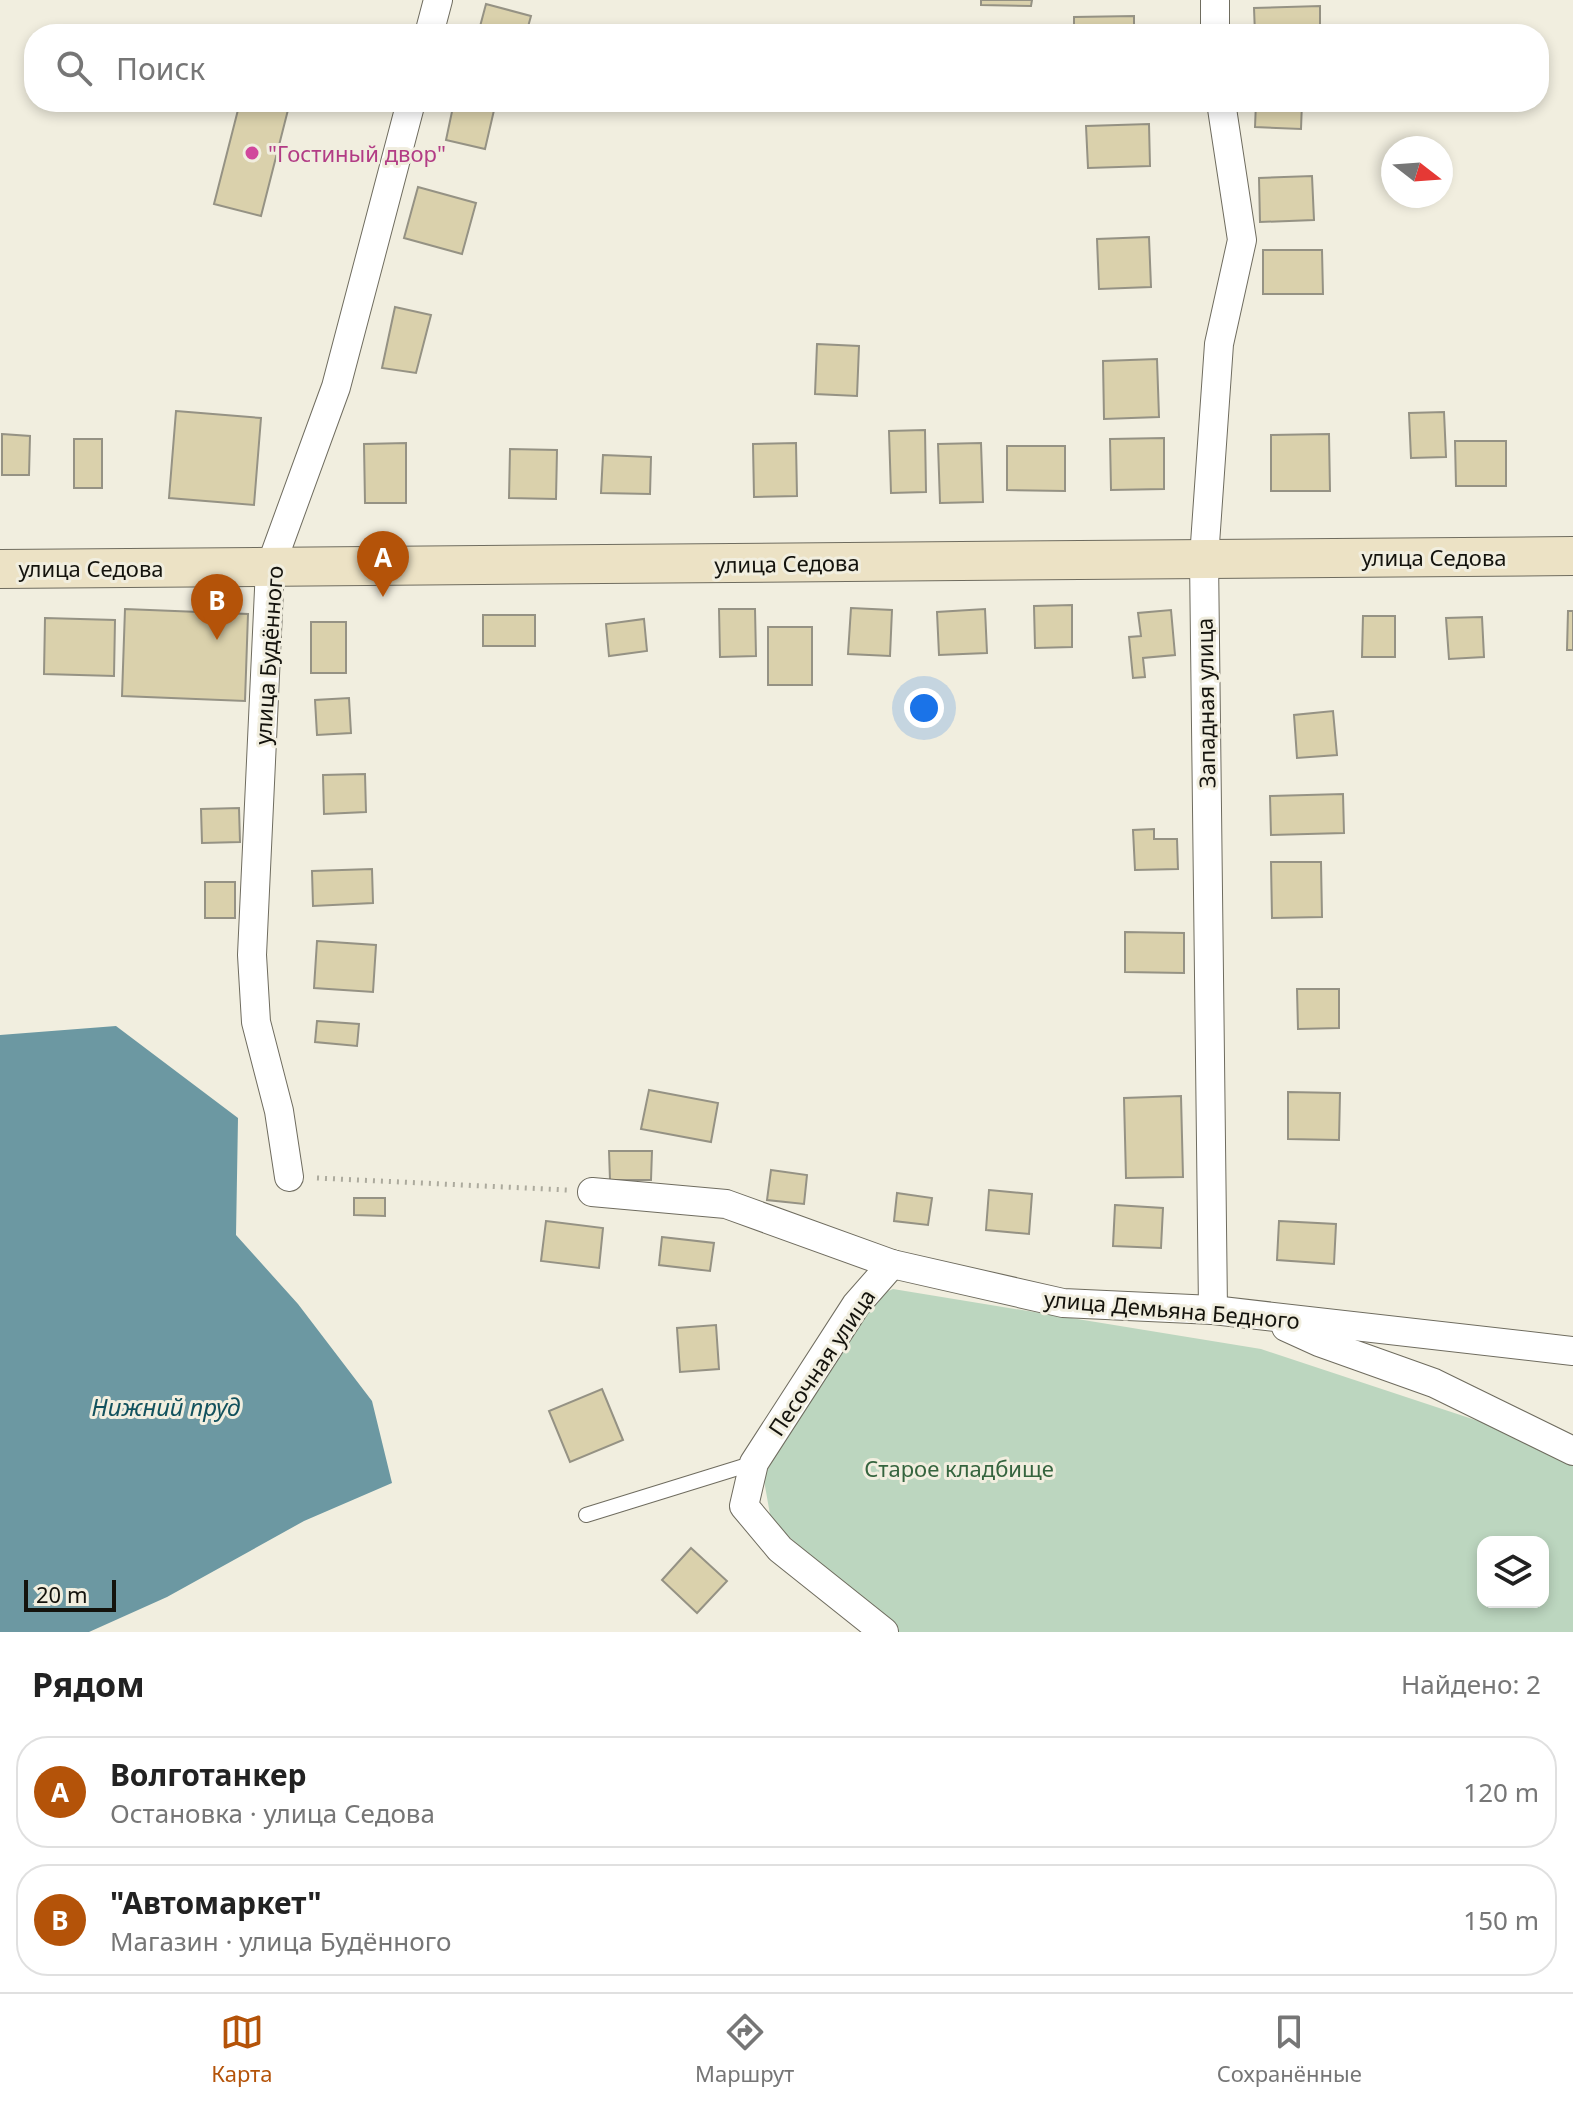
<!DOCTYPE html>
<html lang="ru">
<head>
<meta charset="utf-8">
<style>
  :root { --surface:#fff; --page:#f2f2f2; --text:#222; --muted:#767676; --line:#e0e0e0; --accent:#b45309 }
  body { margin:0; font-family:"Noto Sans",sans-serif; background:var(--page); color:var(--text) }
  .controls { position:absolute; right:24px; bottom:24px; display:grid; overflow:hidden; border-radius:16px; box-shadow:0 4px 12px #0003 }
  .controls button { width:72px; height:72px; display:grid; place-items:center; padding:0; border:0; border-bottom:2px solid var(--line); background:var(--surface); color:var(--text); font:40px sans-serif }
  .compass { position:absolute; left:1381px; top:136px; width:72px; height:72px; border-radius:50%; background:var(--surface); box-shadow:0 4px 12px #0003; rotate:107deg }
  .scale { position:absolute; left:24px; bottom:20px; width:92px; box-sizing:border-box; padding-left:8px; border:4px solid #14130d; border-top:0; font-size:22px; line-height:28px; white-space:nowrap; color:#14130d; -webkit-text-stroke:6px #f1eedf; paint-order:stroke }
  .you { position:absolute; left:924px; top:708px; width:28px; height:28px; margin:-20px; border:6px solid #fff; border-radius:50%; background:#1a73e8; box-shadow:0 0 0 12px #1a73e833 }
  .badge { display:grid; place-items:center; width:52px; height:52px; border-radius:50%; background:var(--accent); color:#fff; font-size:26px; font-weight:700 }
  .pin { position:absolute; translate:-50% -66px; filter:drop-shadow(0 2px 4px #0008) }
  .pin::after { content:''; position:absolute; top:42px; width:28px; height:24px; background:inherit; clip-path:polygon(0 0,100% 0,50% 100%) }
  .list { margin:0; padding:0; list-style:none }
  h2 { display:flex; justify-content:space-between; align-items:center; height:104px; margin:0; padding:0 32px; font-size:34px }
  h2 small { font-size:26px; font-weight:400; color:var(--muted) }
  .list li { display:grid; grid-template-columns:52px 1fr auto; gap:24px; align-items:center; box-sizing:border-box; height:112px; margin:0 16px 16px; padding:0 16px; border:2px solid var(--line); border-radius:32px }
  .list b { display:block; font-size:30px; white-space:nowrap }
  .list p { margin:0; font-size:26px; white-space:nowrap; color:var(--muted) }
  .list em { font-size:26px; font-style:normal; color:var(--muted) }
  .icon { flex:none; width:44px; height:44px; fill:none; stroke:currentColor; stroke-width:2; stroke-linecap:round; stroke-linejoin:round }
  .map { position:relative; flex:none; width:1573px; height:1632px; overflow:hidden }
  .search { position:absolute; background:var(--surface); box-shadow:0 4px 12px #0003; left:24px; right:24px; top:24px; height:88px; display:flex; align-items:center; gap:20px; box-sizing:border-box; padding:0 28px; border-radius:32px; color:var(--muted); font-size:30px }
  .sheet { height:360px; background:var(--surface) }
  nav { display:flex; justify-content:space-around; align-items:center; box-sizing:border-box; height:112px; border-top:2px solid var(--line); background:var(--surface); font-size:22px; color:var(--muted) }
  nav a { display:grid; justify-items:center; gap:4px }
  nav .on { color:var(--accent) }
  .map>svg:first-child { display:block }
  .green { fill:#bcd6bf; fill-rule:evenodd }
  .water { fill:#6c98a2 }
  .building { fill:#dad1ac; stroke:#959284; stroke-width:2 }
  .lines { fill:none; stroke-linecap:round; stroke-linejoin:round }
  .service-casing { stroke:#6f6c5f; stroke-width:16 }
  .minor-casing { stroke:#6f6c5f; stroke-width:30 }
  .secondary-casing { stroke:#6f6c5f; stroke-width:40 }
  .path { stroke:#acaa9d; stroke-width:5; stroke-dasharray:2 6; stroke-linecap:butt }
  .service { stroke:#fff; stroke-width:14 }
  .minor { stroke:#fff; stroke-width:28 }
  .secondary { stroke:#ece2c5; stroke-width:38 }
  .hotel-dot { fill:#d1479c; stroke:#f1eedf; stroke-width:3 }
  .labels { text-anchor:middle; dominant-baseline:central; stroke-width:6; stroke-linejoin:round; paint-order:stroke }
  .hotel-label { font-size:22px; fill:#b23c85; stroke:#f1eedf; text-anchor:start }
  .street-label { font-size:22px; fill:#14130d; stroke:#f1eedf }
  .park-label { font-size:22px; fill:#35643e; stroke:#f1eedf }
  .water-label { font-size:24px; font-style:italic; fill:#11515d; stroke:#f1eedf }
</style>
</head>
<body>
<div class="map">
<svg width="1573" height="1632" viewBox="0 0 1573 1632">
  <rect width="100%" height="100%" fill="#f1eedf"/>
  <path class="green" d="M893,1289L1261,1349L1569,1451L1573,1454V1632H892L771,1520L762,1469L873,1298ZM1483,1542H1543V1602H1483Z"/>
  <polygon class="water" points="116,1026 238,1118 236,1235 298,1304 372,1401 392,1483 304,1521 167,1597 89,1632 0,1632 0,1035"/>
  <g class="building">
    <polygon points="981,0 1032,0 1031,6 981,5"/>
    <polygon points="486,4 531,16 526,34 478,34"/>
    <polygon points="1320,6 1320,34 1255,34 1254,8"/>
    <polygon points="1134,16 1134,34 1074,34 1074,17"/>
    <polygon points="240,102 290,102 261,216 214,204"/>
    <polygon points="454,102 495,106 485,149 446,140"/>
    <polygon points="1256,102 1302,102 1301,129 1255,127"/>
    <polygon points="1149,124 1150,166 1088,168 1086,126"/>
    <polygon points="1312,176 1314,220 1260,222 1259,178"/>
    <polygon points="418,187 476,203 462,254 404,238"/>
    <polygon points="1149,237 1151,287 1099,289 1097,239"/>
    <polygon points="1263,250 1322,250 1323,294 1263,294"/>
    <polygon points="395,307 431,315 416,373 382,368"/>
    <polygon points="817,344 859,346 857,396 815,394"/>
    <polygon points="1157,359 1159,417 1104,419 1103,361"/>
    <polygon points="176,411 261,418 254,505 169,498"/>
    <polygon points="1444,412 1446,457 1411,458 1409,413"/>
    <polygon points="925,430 926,492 891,493 889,431"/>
    <polygon points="2,434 30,436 29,475 2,475"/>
    <polygon points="1329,434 1330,491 1271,491 1271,435"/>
    <polygon points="1164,438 1164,489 1111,490 1110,439"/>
    <rect x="74" y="439" width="28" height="49"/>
    <polygon points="1455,441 1506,441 1506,486 1456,486"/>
    <polygon points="406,443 406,503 365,503 364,444"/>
    <polygon points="796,443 797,496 754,497 753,444"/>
    <polygon points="981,443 983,502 940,503 938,444"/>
    <polygon points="1007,446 1065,446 1065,491 1007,490"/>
    <polygon points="510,449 557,450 556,499 509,498"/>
    <polygon points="603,455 651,457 650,494 601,493"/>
    <polygon points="1072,605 1072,647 1035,648 1034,606"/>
    <polygon points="851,608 892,610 890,656 848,654"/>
    <polygon points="125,609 248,614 245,701 122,696"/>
    <polygon points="719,609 755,609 756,656 720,657"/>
    <polygon points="985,609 987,653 939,655 937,612"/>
    <polygon points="1171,610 1175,655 1143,658 1145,677 1133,678 1129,637 1141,636 1138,613"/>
    <polygon points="1568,611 1573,611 1573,650 1567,650"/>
    <rect x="483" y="615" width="52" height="31"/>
    <polygon points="1363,616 1395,616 1395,657 1362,657"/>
    <polygon points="1482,617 1484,657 1449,659 1446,618"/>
    <polygon points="45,618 115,620 114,676 44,674"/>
    <polygon points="644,619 647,651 609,656 606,624"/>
    <rect x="311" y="622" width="35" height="51"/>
    <rect x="768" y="627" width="44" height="58"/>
    <polygon points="349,698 351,733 317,735 315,700"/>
    <polygon points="1333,711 1337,755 1297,758 1294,715"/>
    <polygon points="365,774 366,812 324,814 323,775"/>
    <polygon points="1343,794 1344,833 1271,835 1270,796"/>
    <polygon points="239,808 240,842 202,843 201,809"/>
    <polygon points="1154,829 1154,839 1177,839 1178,869 1135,870 1133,830"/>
    <polygon points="1271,862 1321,862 1322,917 1272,918"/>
    <polygon points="372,869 373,903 313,906 312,871"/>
    <rect x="205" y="882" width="30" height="36"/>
    <polygon points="1125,932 1184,933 1184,973 1125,972"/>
    <polygon points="317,941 376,945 373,992 314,988"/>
    <polygon points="1297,989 1339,989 1339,1028 1298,1029"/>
    <polygon points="317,1021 359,1024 357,1046 315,1042"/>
    <polygon points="649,1090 718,1103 711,1142 641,1129"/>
    <polygon points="1288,1092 1340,1093 1339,1140 1288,1139"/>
    <polygon points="1181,1096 1183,1177 1126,1178 1124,1098"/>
    <polygon points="609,1151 652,1151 651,1180 610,1180"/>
    <polygon points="771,1170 807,1175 804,1204 767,1200"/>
    <polygon points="989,1190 1032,1194 1029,1234 986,1230"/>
    <polygon points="897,1193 932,1198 928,1225 894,1221"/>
    <polygon points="354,1198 385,1198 385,1216 354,1215"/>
    <polygon points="1115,1205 1163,1208 1161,1248 1113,1246"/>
    <polygon points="546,1221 603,1228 599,1268 541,1261"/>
    <polygon points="1279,1221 1336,1224 1334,1264 1277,1260"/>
    <polygon points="662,1237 714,1243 710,1271 659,1265"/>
    <polygon points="716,1325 719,1369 680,1372 677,1328"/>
    <polygon points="602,1389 623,1440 570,1462 549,1411"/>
    <polygon points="691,1548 727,1581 697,1613 662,1580"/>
  </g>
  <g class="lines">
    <g class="service-casing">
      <polyline id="service" points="586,1515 754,1463"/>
    </g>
    <g class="minor-casing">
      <g id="minor">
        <polyline points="429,34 438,0"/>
        <polyline points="1215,34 1215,0"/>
        <polyline points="289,1177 279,1111 256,1022 252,955 270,568 336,387 411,102"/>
        <polyline points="592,1192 726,1204 892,1264 1063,1303 1213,1310 1573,1351"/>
        <polyline points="1213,1310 1204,558 1219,344 1242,240 1221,102"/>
        <polyline points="1286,1327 1319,1342 1434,1383 1573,1451"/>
        <polyline points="884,1632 780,1549 744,1506 754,1463 856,1305 892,1264"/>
      </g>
    </g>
    <g class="secondary-casing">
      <polyline id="secondary" points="0,569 1573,556"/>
    </g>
    <polyline class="path" points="317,1178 567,1190"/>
    <use href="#service" class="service"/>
    <use href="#minor" class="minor"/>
    <use href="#secondary" class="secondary"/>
  </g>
  <circle class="hotel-dot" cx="252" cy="153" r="8"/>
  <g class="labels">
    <g class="hotel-label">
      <text x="268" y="153">"Гостиный двор"</text>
    </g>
    <g class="street-label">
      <text x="1434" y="557">улица Седова</text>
      <text transform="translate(787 563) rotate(-1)">улица Седова</text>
      <text x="91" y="568">улица Седова</text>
      <text transform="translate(268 655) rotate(-86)">улица Будённого</text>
      <text transform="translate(1205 703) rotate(-91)">Западная улица</text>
      <text transform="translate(1172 1309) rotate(5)">улица Демьяна Бедного</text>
      <text transform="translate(821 1362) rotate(-56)">Песочная улица</text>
    </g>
    <g class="park-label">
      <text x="959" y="1468">Старое кладбище</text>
    </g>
    <g class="water-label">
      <text x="166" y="1406">Нижний пруд</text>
    </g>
  </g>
</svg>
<div class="controls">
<button><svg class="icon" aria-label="layers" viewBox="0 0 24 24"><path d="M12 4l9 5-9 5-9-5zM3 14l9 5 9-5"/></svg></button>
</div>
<svg class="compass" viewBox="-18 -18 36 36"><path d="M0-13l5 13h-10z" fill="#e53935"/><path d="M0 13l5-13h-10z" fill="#767676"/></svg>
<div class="scale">20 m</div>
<div class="you"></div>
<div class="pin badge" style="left:383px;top:597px">A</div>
<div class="pin badge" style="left:217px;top:640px">B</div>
<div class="search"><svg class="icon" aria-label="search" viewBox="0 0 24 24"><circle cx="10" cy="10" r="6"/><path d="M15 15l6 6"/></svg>Поиск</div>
</div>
<section class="sheet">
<h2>Рядом<small>Найдено: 2</small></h2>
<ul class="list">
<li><span class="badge">A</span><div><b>Волготанкер</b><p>Остановка · улица Седова</p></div><em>120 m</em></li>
<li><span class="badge">B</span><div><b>&quot;Автомаркет&quot;</b><p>Магазин · улица Будённого</p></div><em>150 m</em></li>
</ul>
</section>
<nav>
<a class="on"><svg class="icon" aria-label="map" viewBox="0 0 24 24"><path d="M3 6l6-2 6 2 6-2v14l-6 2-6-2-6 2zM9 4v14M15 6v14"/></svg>Карта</a>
<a><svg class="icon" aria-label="directions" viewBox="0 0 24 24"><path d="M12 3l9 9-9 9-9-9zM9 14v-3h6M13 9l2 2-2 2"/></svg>Маршрут</a>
<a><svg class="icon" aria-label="saved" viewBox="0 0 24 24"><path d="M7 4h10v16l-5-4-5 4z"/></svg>Сохранённые</a>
</nav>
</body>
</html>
